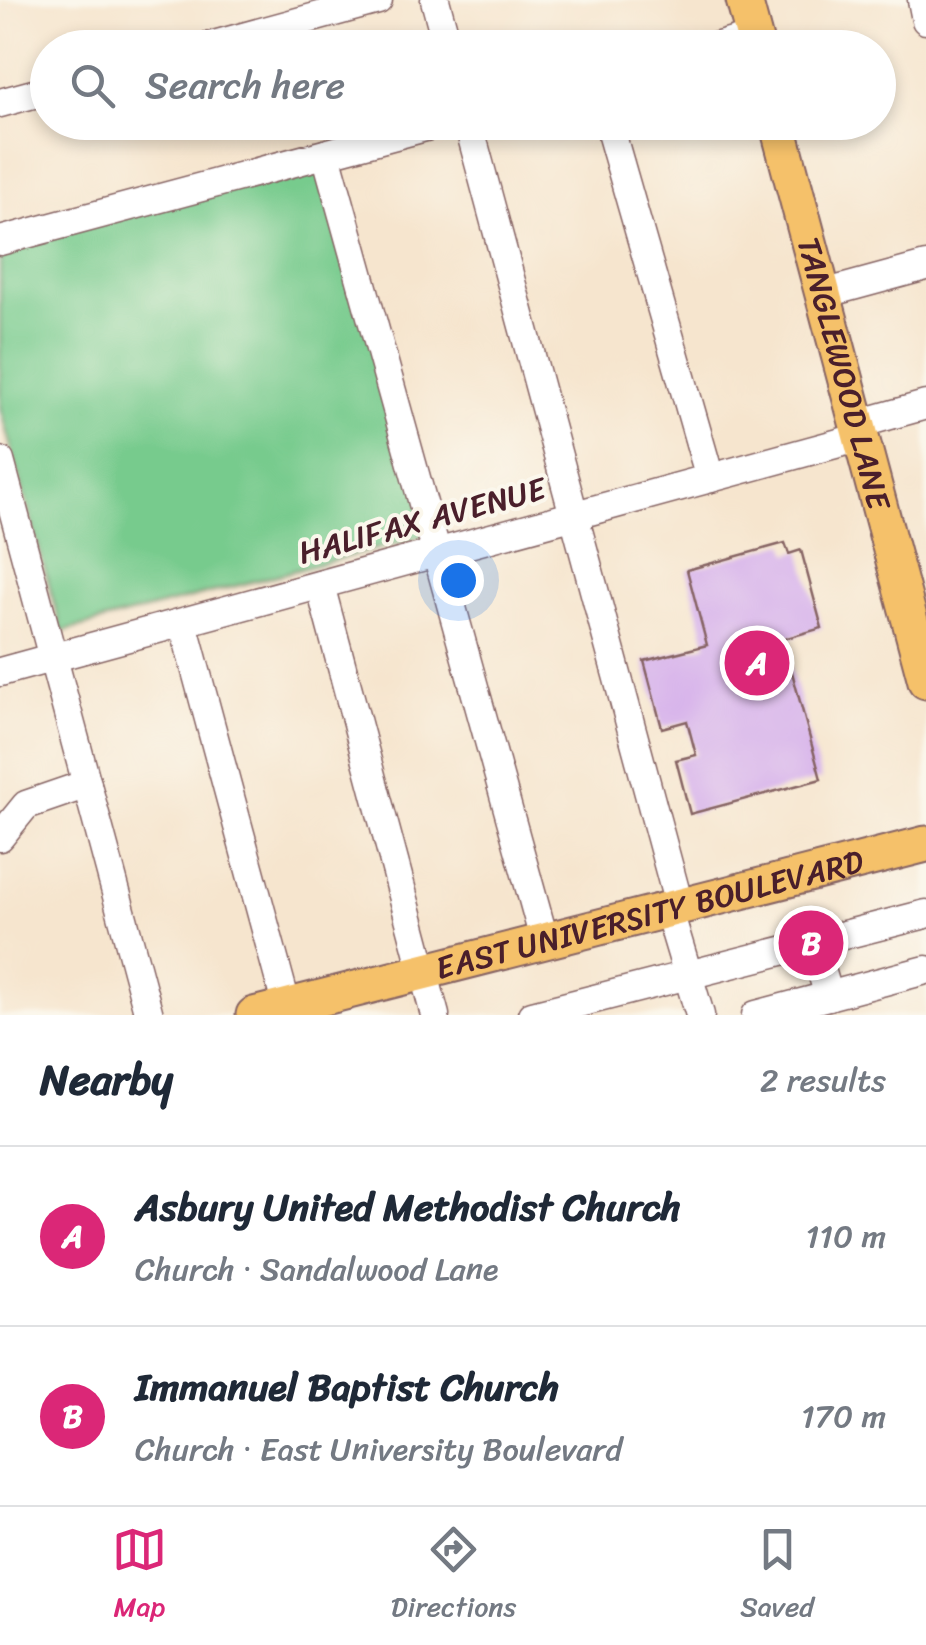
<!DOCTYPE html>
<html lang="en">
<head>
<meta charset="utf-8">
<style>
  :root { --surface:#fff; --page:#f2f2f3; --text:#1f2937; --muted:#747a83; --line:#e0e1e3; --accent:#db2777 }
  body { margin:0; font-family:Sriracha,sans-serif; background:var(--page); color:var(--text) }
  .you { position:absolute; left:458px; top:580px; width:35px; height:35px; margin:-25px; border:8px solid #fff; border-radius:50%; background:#1a73e8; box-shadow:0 0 0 15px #1a73e833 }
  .badge { display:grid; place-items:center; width:65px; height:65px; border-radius:50%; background:var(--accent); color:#fff; font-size:32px; font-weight:700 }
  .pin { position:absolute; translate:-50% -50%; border:5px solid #fff; box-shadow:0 2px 10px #0006 }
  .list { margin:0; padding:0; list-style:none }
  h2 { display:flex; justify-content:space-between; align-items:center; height:130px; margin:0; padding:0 40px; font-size:42px }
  h2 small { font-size:32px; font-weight:400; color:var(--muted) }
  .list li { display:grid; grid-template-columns:65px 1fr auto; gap:30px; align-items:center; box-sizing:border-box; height:180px; padding:0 40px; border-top:2px solid var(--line) }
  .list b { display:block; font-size:38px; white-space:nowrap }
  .list p { margin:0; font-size:32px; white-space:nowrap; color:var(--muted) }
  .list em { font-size:32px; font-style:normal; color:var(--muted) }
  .icon { flex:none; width:55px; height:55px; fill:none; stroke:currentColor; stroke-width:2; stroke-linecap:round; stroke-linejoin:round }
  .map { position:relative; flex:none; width:926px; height:1015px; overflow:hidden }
  .search { position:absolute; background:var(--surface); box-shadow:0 5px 15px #0003; left:30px; right:30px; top:30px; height:110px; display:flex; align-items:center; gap:25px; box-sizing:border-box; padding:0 35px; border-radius:55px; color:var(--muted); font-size:38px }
  .sheet { height:490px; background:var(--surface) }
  nav { display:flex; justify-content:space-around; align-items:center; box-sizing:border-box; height:140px; border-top:2px solid var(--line); background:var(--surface); font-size:28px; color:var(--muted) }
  nav a { display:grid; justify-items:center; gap:5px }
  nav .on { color:var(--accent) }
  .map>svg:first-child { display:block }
  .green { fill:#77cb8d; stroke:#60755c; stroke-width:2.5 }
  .building { fill:#d3abeb }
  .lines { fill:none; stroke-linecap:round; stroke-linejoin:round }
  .minor-casing { stroke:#866464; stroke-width:31 }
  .major-casing { stroke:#866464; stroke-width:39 }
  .minor { stroke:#fff; stroke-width:28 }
  .major { stroke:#f5c16b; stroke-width:35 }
  .labels { text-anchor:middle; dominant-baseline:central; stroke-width:8; stroke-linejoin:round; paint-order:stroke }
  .street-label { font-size:32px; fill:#4a1f2b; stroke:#fbf7ec }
</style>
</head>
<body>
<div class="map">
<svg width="926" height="1015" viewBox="0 0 926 1015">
  <rect width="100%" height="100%" fill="#fbf7ec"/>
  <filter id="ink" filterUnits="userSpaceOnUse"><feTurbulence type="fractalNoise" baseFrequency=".01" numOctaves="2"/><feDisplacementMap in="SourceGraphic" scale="20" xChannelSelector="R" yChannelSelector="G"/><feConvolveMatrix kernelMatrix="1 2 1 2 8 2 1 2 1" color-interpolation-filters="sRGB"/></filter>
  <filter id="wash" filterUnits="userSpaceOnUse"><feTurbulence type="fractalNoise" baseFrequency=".0048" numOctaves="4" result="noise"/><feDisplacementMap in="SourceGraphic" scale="40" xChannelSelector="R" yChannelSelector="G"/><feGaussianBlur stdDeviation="2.25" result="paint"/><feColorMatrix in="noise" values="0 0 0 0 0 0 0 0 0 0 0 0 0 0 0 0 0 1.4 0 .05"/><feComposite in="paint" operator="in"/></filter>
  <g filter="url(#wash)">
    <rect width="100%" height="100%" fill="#f6e5ce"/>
    <polygon class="green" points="326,154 433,534 62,632 0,408 0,241"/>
    <g id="blocks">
      <polygon class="building" points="785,543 789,554 801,550 822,628 783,639 821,779 690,814 676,760 696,755 687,721 662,728 644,661 707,645 687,570"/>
    </g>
  </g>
  <g filter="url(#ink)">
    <use href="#blocks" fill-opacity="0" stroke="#866464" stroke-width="2.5"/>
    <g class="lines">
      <g class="minor-casing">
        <g id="minor">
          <polyline points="435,0 448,48"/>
          <polyline points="922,0 926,20"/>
          <polyline points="203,48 378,0"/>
          <polyline points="712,48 754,36"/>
          <polyline points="0,103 48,90"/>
          <polyline points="468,122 679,905"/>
          <polyline points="608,122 710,478"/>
          <polyline points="326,154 544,939"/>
          <polyline points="0,241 444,122"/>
          <polyline points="823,294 926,266"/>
          <polyline points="858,424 926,405"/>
          <polyline points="0,461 149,1015"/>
          <polyline points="320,585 435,1015"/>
          <polyline points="183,623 289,1015"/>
          <polyline points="0,672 861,437"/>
          <polyline points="0,837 26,805 87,784"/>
          <polyline points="668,908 700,1015"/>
          <polyline points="813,943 829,996"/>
          <polyline points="532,1015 926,914"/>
          <polyline points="756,1015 926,970"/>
        </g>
      </g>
      <g class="major-casing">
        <g id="major">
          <polyline points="744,0 757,48"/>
          <path id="s1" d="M777,122L926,681"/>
          <path id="s2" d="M254,1015L926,844"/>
        </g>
      </g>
      <use href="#minor" class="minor"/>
      <use href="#major" class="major"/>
    </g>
  </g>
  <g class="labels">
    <g class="street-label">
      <text stroke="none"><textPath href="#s1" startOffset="260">TANGLEWOOD LANE</textPath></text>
      <text transform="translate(422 521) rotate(-15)">HALIFAX AVENUE</text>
      <text stroke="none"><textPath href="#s2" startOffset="408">EAST UNIVERSITY BOULEVARD</textPath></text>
    </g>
  </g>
</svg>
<div class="you"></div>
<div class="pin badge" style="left:757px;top:663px">A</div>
<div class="pin badge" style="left:811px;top:943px">B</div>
<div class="search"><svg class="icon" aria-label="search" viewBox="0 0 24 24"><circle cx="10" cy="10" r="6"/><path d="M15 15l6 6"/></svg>Search here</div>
</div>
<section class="sheet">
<h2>Nearby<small>2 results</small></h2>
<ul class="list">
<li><span class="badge">A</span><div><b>Asbury United Methodist Church</b><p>Church · Sandalwood Lane</p></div><em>110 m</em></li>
<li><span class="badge">B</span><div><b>Immanuel Baptist Church</b><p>Church · East University Boulevard</p></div><em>170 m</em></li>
</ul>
</section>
<nav>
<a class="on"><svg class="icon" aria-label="map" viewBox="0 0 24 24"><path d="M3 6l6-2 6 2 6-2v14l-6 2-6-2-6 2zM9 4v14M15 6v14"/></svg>Map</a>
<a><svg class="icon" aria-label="directions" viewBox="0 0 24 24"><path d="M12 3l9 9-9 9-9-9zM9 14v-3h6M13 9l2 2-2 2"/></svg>Directions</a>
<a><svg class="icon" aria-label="saved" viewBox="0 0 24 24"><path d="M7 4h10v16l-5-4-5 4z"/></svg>Saved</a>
</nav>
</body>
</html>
